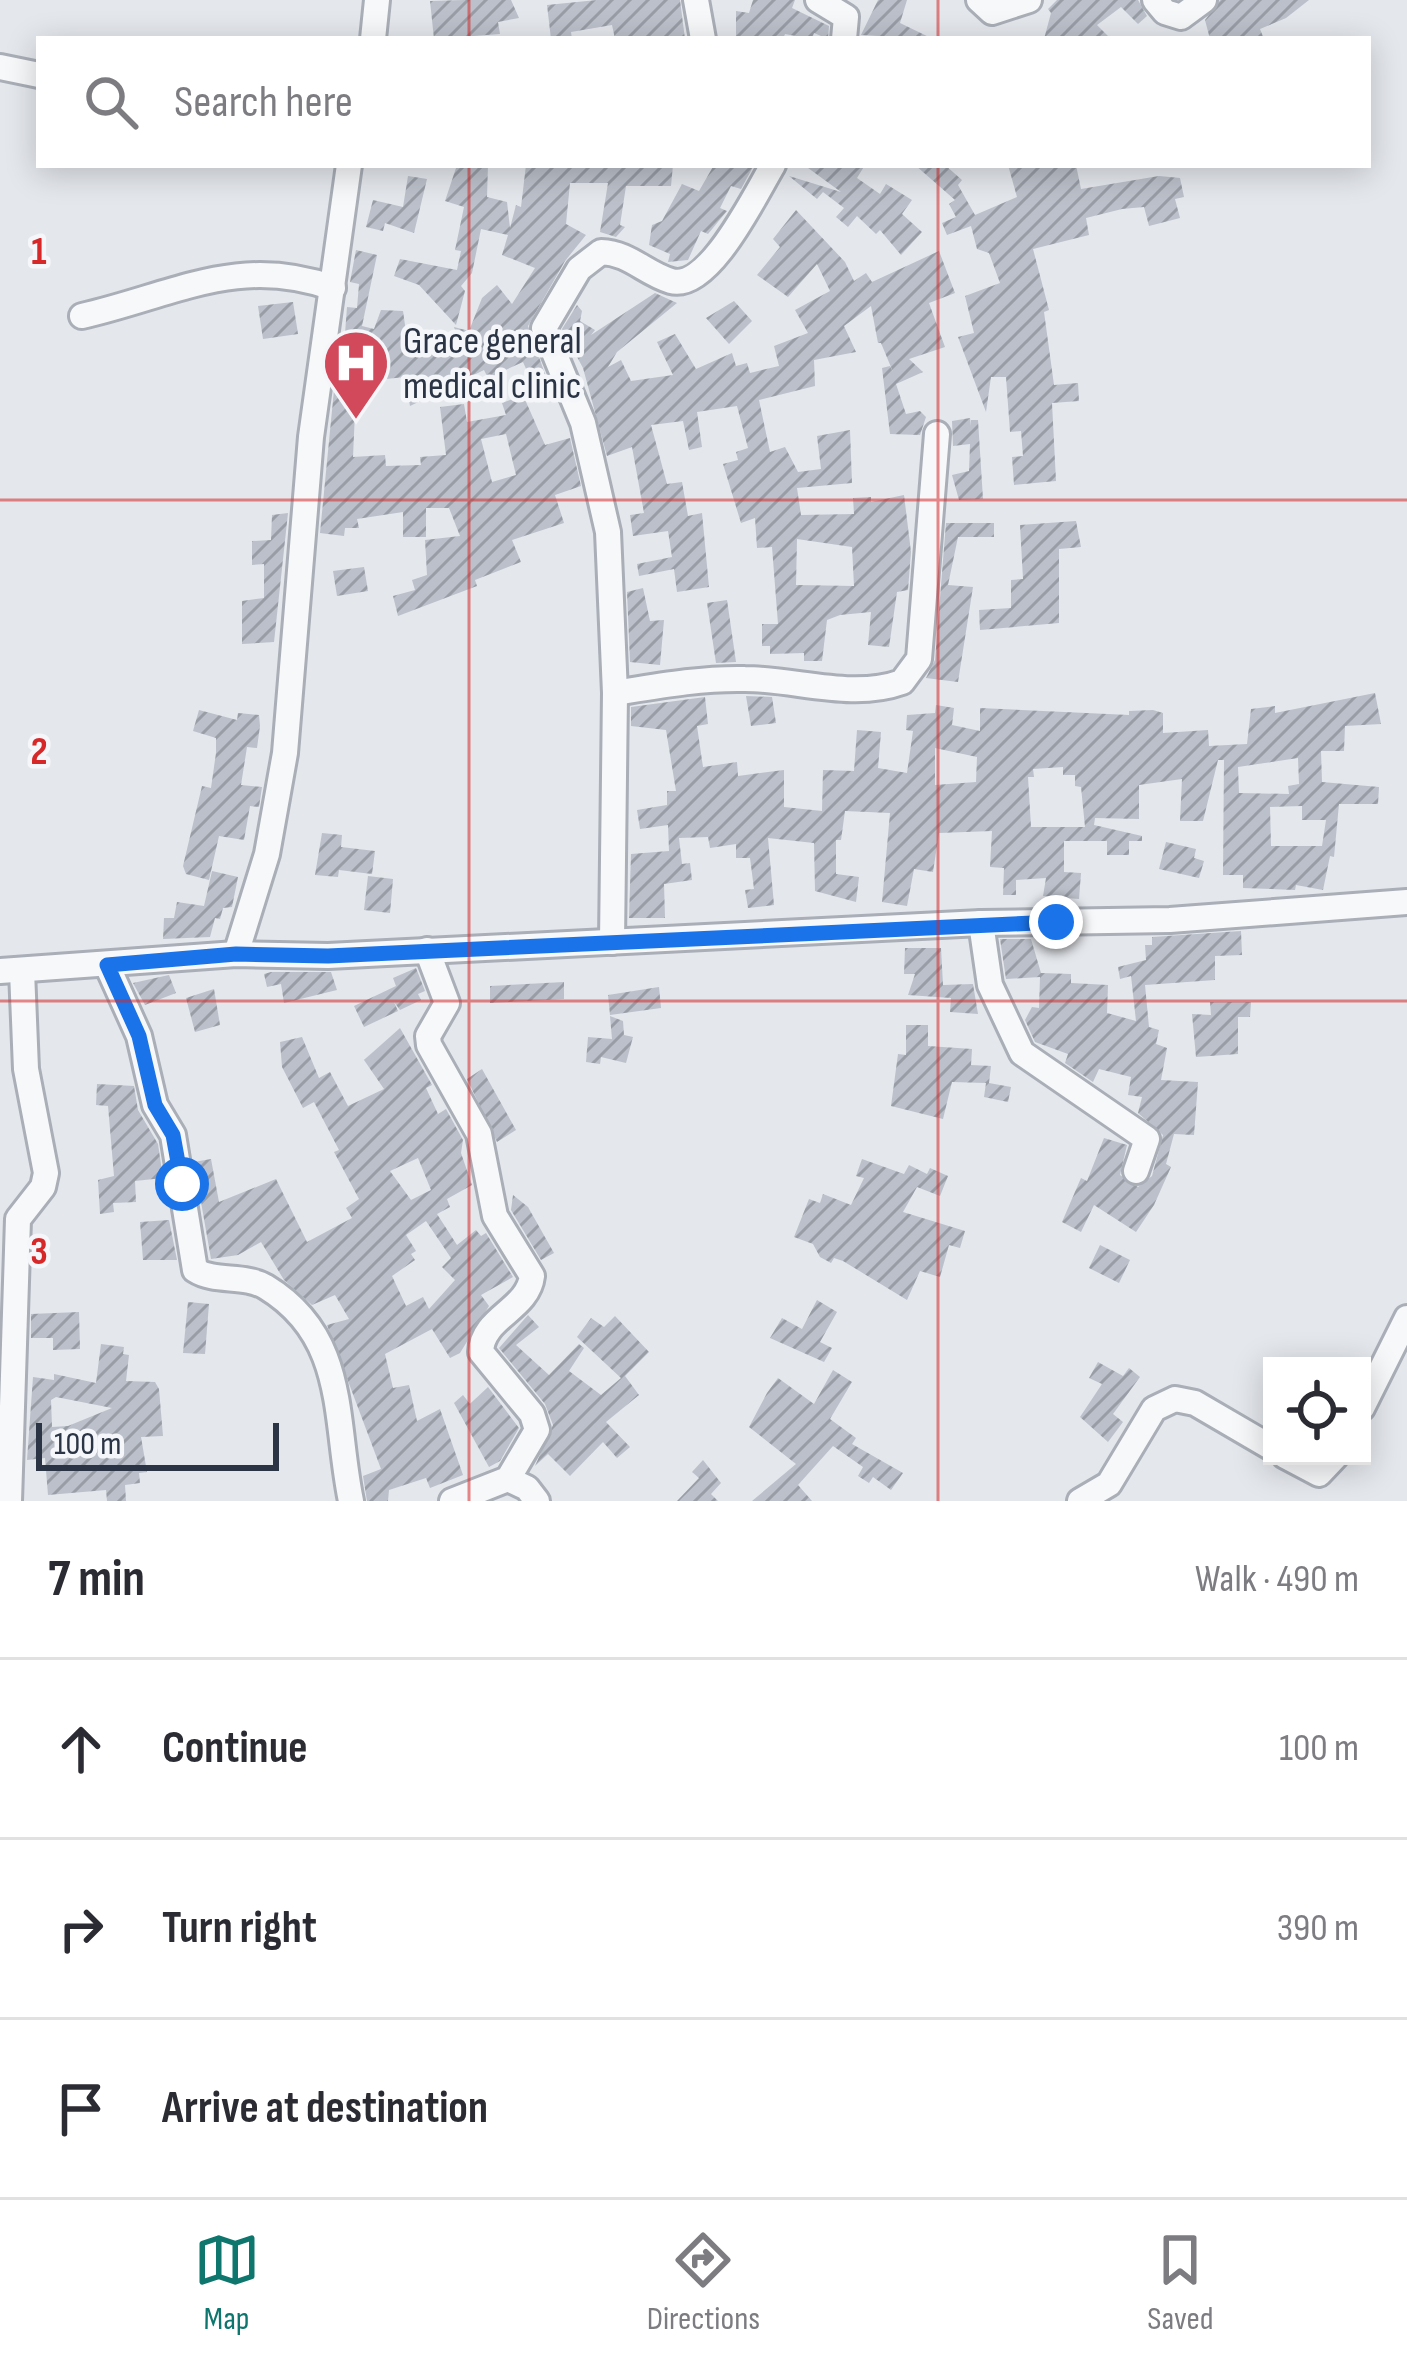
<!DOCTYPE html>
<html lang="en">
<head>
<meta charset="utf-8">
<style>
  :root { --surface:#fff; --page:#f2f2f3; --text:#2b2b33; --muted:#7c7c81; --line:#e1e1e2; --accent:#0f766e }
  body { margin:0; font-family:"Sofia Sans Condensed",sans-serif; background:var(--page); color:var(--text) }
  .controls { position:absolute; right:36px; bottom:36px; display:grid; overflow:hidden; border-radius:0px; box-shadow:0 6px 30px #0003 }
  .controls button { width:108px; height:108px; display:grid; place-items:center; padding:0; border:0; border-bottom:3px solid var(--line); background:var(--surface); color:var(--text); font:60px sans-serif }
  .scale { position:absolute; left:36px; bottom:30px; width:243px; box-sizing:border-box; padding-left:12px; border:6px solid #2b3445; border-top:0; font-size:33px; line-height:42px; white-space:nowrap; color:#2b3445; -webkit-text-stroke:9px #f4f6f9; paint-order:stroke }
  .stop { position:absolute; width:36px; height:36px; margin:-27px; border:9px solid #1a73e8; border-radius:50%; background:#fff }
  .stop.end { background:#1a73e8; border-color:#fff; box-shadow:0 3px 12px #0008 }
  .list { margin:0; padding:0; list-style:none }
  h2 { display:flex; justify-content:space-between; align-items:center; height:156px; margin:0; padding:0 48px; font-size:51px }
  h2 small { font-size:39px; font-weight:400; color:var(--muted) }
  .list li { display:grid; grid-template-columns:78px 1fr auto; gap:36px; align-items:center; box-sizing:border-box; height:180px; padding:0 48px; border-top:3px solid var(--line) }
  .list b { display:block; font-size:45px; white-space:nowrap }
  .list em { font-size:39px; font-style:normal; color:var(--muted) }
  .icon { flex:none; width:66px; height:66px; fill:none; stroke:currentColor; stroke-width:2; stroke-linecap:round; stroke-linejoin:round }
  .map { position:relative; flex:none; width:1407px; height:1501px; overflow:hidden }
  .search { position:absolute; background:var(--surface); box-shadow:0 6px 30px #0003; left:36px; right:36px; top:36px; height:132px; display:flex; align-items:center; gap:30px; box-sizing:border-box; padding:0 42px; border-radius:0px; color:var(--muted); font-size:45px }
  .sheet { height:696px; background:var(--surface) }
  nav { display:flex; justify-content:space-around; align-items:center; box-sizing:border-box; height:168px; border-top:3px solid var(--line); background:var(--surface); font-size:33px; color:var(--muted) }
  nav a { display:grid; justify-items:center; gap:6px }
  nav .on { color:var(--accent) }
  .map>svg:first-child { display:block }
  .building { fill:url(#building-hatch); fill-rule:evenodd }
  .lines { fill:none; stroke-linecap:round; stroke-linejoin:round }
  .minor-casing { stroke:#a9aeb7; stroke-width:30 }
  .minor { stroke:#f7f8fa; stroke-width:24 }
  .route { stroke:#1a73e8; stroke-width:15 }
  .grid { fill:none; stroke:#d62828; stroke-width:3; stroke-opacity:0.55 }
  .labels { text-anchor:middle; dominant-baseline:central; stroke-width:9; stroke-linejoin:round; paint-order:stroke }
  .poi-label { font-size:39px; fill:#2b3445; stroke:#f4f6f9; text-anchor:start }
  .grid-label { font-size:39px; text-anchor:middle; font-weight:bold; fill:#d62828; stroke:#f4f6f9; stroke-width:9; stroke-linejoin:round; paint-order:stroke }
</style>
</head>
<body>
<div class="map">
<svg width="1407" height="1501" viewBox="0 0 1407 1501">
  <defs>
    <pattern id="building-hatch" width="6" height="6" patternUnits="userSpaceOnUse" patternTransform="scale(3)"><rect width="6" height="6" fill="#bbc0ca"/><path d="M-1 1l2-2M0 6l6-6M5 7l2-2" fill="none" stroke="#989da6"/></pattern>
  </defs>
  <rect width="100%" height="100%" fill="#e4e7ec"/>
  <g class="building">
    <polygon points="464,0 511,0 519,18 498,22 500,34 434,39 430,1"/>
    <polygon points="597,0 680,0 685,39 615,39 612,25 571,32 572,39 551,39 547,5"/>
    <polygon points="753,0 795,0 792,8 829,26 828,39 814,33 812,39 785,34 783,39 736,39 736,11 749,13"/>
    <polygon points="878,0 907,0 900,23 933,39 861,35"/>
    <polygon points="1057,0 1138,0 1147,16 1138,24 1121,7 1097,25 1111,39 1044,39 1051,13 1048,9"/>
    <polygon points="1220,0 1309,0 1286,18 1260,29 1264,39 1210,39 1205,20"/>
    <polygon points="457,165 488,165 487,197 507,202 510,228 516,205 521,207 526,165 673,165 671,186 626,186 620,225 625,227 616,237 600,232 608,183 570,183 566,224 586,235 565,261 528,326 545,374 531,380 523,362 488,378 484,370 410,406 405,377 386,379 383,351 344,347 347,307 357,308 359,284 350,282 356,250 377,255 362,326 374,329 381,310 403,311 408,346 430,339 435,355 462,352 454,327 469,331 482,298 497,285 512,304 535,268 502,255 508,235 481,229 472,273 461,286 465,291 456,325 419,285 394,276 400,259 457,270 461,251 455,250 464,207 445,201"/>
    <polygon points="714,165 754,165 741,189 731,186 720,208 727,211 708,234 701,231 688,260 668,262 670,254 649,245 652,225 662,221 682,184 699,191"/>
    <polygon points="804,165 865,165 857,178 880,194 886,184 912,200 902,214 922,232 901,255 880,230 876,234 857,216 848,227 836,217 844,208 823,192 817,199 789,176 841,192"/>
    <polygon points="915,165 945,165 962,180 958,185 975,215 1017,197 1008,165 1076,165 1081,189 1159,176 1180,178 1184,197 1175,199 1180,218 1149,226 1144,207 1122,209 1086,218 1089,235 1033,249 1049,310 1044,312 1054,385 1078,383 1079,401 1052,403 1056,481 1014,485 1012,457 1023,456 1021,431 1010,432 1006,377 991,377 986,412 958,337 974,333 965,296 1000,283 989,253 977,249 971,226 947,235 942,223 956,217 949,204 955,200"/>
    <polygon points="408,176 427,179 414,233 385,223 383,231 366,227 373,200 403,207"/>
    <path d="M796,210L845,262L854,281L866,273L872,282L939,251L955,293L929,303L945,347L909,359L923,372L896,384L906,414L920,411L926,417L920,435L890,434L882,368L890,366L893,372L881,343H878L871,306L844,326L856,352L814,360L815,386L759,400L770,452L785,447L798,472L821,469L817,436L850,430L852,483L797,488L801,515L854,514L853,498L871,497V502L904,495L911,552L908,590L897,592L889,647L868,645L871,612L840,615L827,620L822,661H804V653L770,654V646H762V624H778L772,547L757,548L755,518L741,523L723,464L738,460L736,452L748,448L737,406L697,412L702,447L689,450L683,421L651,425L667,484L682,482L688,516L702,513L709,587L677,592L674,569L639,576L637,564L672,557L668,531L633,536L630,515L644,513L632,447L607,456L583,368L562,329L577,305L582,311L580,321L595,330L591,335L655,293L677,303L617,352L608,367L621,360L631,381L673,375L657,342L675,334L696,369L732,353L736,366L747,363L750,373L779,366L774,346L808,333L795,310L830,291L817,264L788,297L757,275L780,247L773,239ZM797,539L852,547L854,586L796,585Z"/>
    <polygon points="734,301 752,321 729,344 706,318"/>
    <polygon points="293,302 298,334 263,339 258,306"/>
    <path d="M356,389L353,457L385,455L386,466L421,465L420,457L446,455L440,407L464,404L467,422L506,415L502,403L523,395L545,445L570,438L581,486L555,495L564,523L512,540L521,562L475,580L477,586L398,616L393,596L415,590L412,580L427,575L425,540L460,536L449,508H426V537H403V512L357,519L359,528H345L344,536L320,533L334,390ZM506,434L516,475L492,482L481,439Z"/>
    <polygon points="970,418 971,426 971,420 978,420 983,499 959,500 952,475 969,471 970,444 953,446 952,421"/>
    <polygon points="288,513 274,642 242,644 242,601 264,598 264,564 252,565 252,541 271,540 272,515"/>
    <polygon points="1076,521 1081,547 1059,549 1059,623 980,630 979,610 1011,608 1011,580 1023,579 1020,525"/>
    <polygon points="946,523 994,523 994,537 958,537 948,585 973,587 958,682 926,678 935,660"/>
    <polygon points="364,567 368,591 337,596 333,571"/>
    <polygon points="643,588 650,621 664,620 660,665 630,662 627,592"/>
    <polygon points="727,600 736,662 716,663 707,603"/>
    <path d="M1375,693L1381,724L1345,726L1344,751H1321L1322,782L1379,787L1378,804H1339L1334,857L1330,856L1323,890L1296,885L1295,890L1243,888V875H1223L1224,760H1218L1203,821H1180L1182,779L1139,785V819L1095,818L1094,825L1142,836V841H1129V855H1107V841H1064V872L1081,873L1079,899L1043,896L1046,878L1016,880V895H1003L1004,868L990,867L992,831L939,833L933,872L914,869L907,906L882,902L890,813L845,811L841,840H836V874L859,877L856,902L815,891L814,843L768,838L774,905L748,908L745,890L754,889L750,858H736V844L710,848L708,837L679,838L682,864L690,863L692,880L664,884L665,918H629L631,854L669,851L668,825L640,829L637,810L667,805V791H676L666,730L631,726V707L705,697L708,724L697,726L703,767L737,762L738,776L784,770V807L822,811L823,770L854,771L857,730L881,732L878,768L907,773L913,731L906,730L907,715L935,713L936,705L954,708L952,725L980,731V708L1129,715V711L1153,710L1163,713V733L1208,730L1209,746L1247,744L1251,709L1275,706V713ZM935,748L977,757L976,782L935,785ZM1298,758L1299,784L1288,786L1289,794L1239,793L1238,767ZM1063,767V775H1075V786L1081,787L1085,827H1031L1028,777H1034L1033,769ZM1302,806V820H1326L1322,846H1271L1270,807Z"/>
    <polygon points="746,696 772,697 776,723 751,726"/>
    <polygon points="199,710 237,720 238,713 259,715 260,726 257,748 247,747 241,785 262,787 259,807 250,806 244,840 219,836 209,880 186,874 183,866 202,786 211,788 216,753 216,738 193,731"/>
    <polygon points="322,833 342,835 341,847 375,851 372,874 339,870 338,877 315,875"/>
    <polygon points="1166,842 1196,849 1194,858 1204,861 1199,878 1159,869"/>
    <polygon points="212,871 238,877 232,907 223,908 220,919 215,918 210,937 163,939 164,918 174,918 177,902 204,906"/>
    <polygon points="368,876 393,879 390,913 364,910"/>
    <polygon points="1241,931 1242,955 1215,956 1215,980 1145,985 1149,1027 1159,1030 1156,1044 1167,1048 1161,1080 1198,1082 1194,1135 1174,1134 1166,1164 1171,1167 1154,1205 1136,1232 1094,1205 1081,1232 1062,1222 1081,1178 1087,1181 1104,1138 1127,1145 1120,1175 1138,1187 1152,1176 1163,1135 1138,1113 1142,1097 1128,1095 1131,1077 1099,1069 1093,1082 1065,1063 1068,1054 1035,1042 1025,1020 1032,1007 1039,1008 1040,977 1006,979 1000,939 1031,939 1041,973 1071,974 1071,983 1108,985 1107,1013 1136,1021 1131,976 1120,979 1118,967 1146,960 1145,945 1152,945 1152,937"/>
    <polygon points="905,948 941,948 943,985 973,984 978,1014 950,1012 951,998 908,995 915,974 904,974"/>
    <polygon points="416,968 425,991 418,994 421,1000 400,1010 394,1002 398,1011 364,1027 354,1006 396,986 393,978"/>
    <polygon points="271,972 331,972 337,990 284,1003 281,984 267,987 264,974"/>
    <polygon points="169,975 176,993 145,1005 133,983"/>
    <polygon points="564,982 564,999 490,1003 490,986"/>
    <polygon points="659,987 661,1008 610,1015 608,995"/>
    <polygon points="214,989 220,1025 195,1032 186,998"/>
    <polygon points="1210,1002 1251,1002 1250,1017 1238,1017 1238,1054 1196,1057 1192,1014 1211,1015"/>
    <polygon points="610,1016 623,1021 624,1035 633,1037 626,1063 601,1057 600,1064 586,1062 588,1037 612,1039"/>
    <polygon points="906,1025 928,1025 928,1046 972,1049 971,1065 991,1066 989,1083 1011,1087 1008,1102 984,1097 986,1083 952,1082 943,1119 891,1106 898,1054 906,1055"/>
    <path d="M400,1028L432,1085L426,1088L438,1114L446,1109L463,1140L461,1153L472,1185L447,1199L450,1207L437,1214L457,1245L476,1230L481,1236L486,1233L513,1277L481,1295L489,1306L460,1353L450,1358L432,1329L385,1354L393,1388L409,1385L417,1421L440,1409L463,1475L430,1488L426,1478L389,1490L388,1501H367L363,1476L381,1469L327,1325L349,1319L335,1295L312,1305L284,1280L261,1242L238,1255L211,1259L194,1162L211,1159L219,1202L276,1179L307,1242L352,1218L346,1208L359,1199L334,1152L339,1150L314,1102L303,1108L282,1067L280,1042L302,1037L319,1078L330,1072L348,1106L384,1089L364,1060ZM418,1158L431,1190L411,1200L390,1171ZM426,1221L451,1258L442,1267L455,1280L429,1309L423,1297L406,1306L392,1276L415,1260L411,1254L416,1251L406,1235Z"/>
    <polygon points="482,1069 516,1130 497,1142 467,1079"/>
    <polygon points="97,1084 134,1086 138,1110 158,1144 163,1178 135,1181 136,1202 113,1203 114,1212 100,1214 98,1180 114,1176 108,1106 96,1105"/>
    <polygon points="862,1159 904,1174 909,1165 927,1174 930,1168 948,1176 940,1196 917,1187 903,1212 965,1231 960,1248 949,1245 940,1277 920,1271 907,1300 843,1261 834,1258 831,1263 820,1257 813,1244 794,1237 809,1199 820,1203 823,1194 851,1205 864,1178 856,1176"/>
    <polygon points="513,1195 528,1207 554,1253 541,1260 511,1210"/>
    <polygon points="169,1220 177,1260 143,1260 140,1222"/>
    <polygon points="1100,1245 1130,1260 1119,1283 1089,1268"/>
    <polygon points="817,1300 837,1312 820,1342 832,1348 824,1362 770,1338 782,1318 802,1329"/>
    <polygon points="188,1302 209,1304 205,1354 183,1353"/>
    <polygon points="79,1312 80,1349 53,1350 53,1338 31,1338 31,1314"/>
    <polygon points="528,1315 539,1327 516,1345 549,1375 579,1344 584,1348 569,1371 601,1395 621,1378 577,1337 591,1318 604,1327 615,1316 649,1352 625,1376 639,1395 606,1422 630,1447 617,1458 603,1442 570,1476 548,1454 535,1466 553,1425 545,1404 499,1348"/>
    <path d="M101,1344L124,1347L123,1354L129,1355L126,1381L155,1382L159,1389L163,1436L141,1437L147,1472L139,1473L140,1483L125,1485L126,1501H107L106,1490L48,1495L45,1458L27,1460L33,1377L54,1380V1374L96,1383ZM56,1397L112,1408L68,1426L52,1427L51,1400Z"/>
    <polygon points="1098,1362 1123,1376 1129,1368 1140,1377 1113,1414 1123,1422 1108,1442 1080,1417 1102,1384 1089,1378"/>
    <polygon points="833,1370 852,1382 830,1419 856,1438 852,1444 903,1473 891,1490 873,1477 869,1483 858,1476 863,1467 833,1446 798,1485 812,1501 752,1501 796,1464 749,1427 767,1393 778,1378 814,1404"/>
    <polygon points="488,1387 519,1428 500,1461 489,1467 454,1403 463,1395 470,1404"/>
    <polygon points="703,1460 721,1483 711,1494 718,1501 677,1501 699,1478 692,1472"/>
  </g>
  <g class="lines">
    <g class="minor-casing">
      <g id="minor">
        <polyline points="696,0 703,39"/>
        <polyline points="818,0 846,17 844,39"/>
        <polyline points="979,0 992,12 1029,0"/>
        <polyline points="1155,0 1165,12 1181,17 1204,0"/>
        <polyline points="373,39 377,0"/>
        <polyline points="0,67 39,75"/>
        <path d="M82,316C174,295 238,254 333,288"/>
        <path d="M615,693C658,686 701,678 745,679C796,679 852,700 902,682L919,659L937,434"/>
        <polyline points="981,923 990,985 1022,1053 1147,1139 1136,1171"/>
        <path d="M612,942L615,693L608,532L583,423L544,328L579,269L601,252C630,253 644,273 671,281C709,292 756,193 773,165"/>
        <path d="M427,950L447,1003L428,1036L429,1045L479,1134L495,1216L532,1276C528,1310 482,1317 481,1352L532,1414L537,1430L508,1479L452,1501"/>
        <polyline points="236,954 267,854 285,753 311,437 349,165"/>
        <path d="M107,965L139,1036L155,1105L173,1135L195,1270C215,1283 244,1274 266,1287C348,1337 334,1420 351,1501"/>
        <polyline points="0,971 236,954 328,956 981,923 1170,920 1407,902"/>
        <polyline points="1362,1408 1407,1318"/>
        <polyline points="1285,1456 1319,1474 1336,1456"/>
        <polyline points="508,1479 527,1488 537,1501"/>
        <polyline points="9,1501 18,1219 43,1187 46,1173 26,1069 22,971"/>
        <polyline points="1080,1501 1109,1484 1154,1409 1175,1399 1195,1403 1272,1448"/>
      </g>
    </g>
    <use href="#minor" class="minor"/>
  </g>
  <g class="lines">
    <polyline class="route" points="182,1184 173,1135 155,1105 139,1036 107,965 236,954 328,956 1056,922"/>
  </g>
  <path class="grid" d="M469,0V39M938,0V39M469,165V1501M938,165V1501M0,500H1407M0,1001H1407"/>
  <defs>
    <g id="hospital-pin" transform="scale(3.45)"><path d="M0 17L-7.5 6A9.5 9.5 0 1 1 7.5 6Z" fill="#d1495b" stroke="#f4f6f9"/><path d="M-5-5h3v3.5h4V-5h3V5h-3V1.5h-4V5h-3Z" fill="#fff"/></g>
  </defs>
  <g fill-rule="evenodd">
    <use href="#hospital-pin" x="356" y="363"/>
  </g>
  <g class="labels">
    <g class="poi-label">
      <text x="403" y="341">Grace general<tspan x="403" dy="45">medical clinic</tspan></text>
    </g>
  </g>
  <g class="grid-label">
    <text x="39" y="264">1</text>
    <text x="39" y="764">2</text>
    <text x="39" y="1264">3</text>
  </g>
</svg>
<div class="controls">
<button><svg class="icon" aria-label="locate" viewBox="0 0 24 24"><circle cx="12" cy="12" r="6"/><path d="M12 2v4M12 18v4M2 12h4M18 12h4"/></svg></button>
</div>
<div class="scale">100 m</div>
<div class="stop" style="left:182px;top:1184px"></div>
<div class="stop end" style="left:1056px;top:922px"></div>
<div class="search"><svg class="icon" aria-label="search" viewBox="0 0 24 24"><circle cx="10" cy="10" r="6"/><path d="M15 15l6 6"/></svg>Search here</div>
</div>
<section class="sheet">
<h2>7 min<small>Walk · 490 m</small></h2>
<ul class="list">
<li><svg class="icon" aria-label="ahead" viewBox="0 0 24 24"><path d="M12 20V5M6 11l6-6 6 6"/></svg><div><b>Continue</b></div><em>100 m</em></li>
<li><svg class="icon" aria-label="right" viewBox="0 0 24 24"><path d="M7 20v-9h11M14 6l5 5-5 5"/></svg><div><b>Turn right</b></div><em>390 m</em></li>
<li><svg class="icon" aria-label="arrive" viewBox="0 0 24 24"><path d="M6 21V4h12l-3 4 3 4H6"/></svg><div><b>Arrive at destination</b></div></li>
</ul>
</section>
<nav>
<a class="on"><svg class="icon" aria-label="map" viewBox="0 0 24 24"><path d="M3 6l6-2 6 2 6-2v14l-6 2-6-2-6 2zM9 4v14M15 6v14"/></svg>Map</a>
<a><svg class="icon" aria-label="directions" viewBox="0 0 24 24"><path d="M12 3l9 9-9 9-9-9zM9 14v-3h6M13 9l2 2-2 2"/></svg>Directions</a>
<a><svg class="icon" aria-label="saved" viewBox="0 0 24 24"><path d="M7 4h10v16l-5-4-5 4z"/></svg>Saved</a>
</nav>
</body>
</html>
